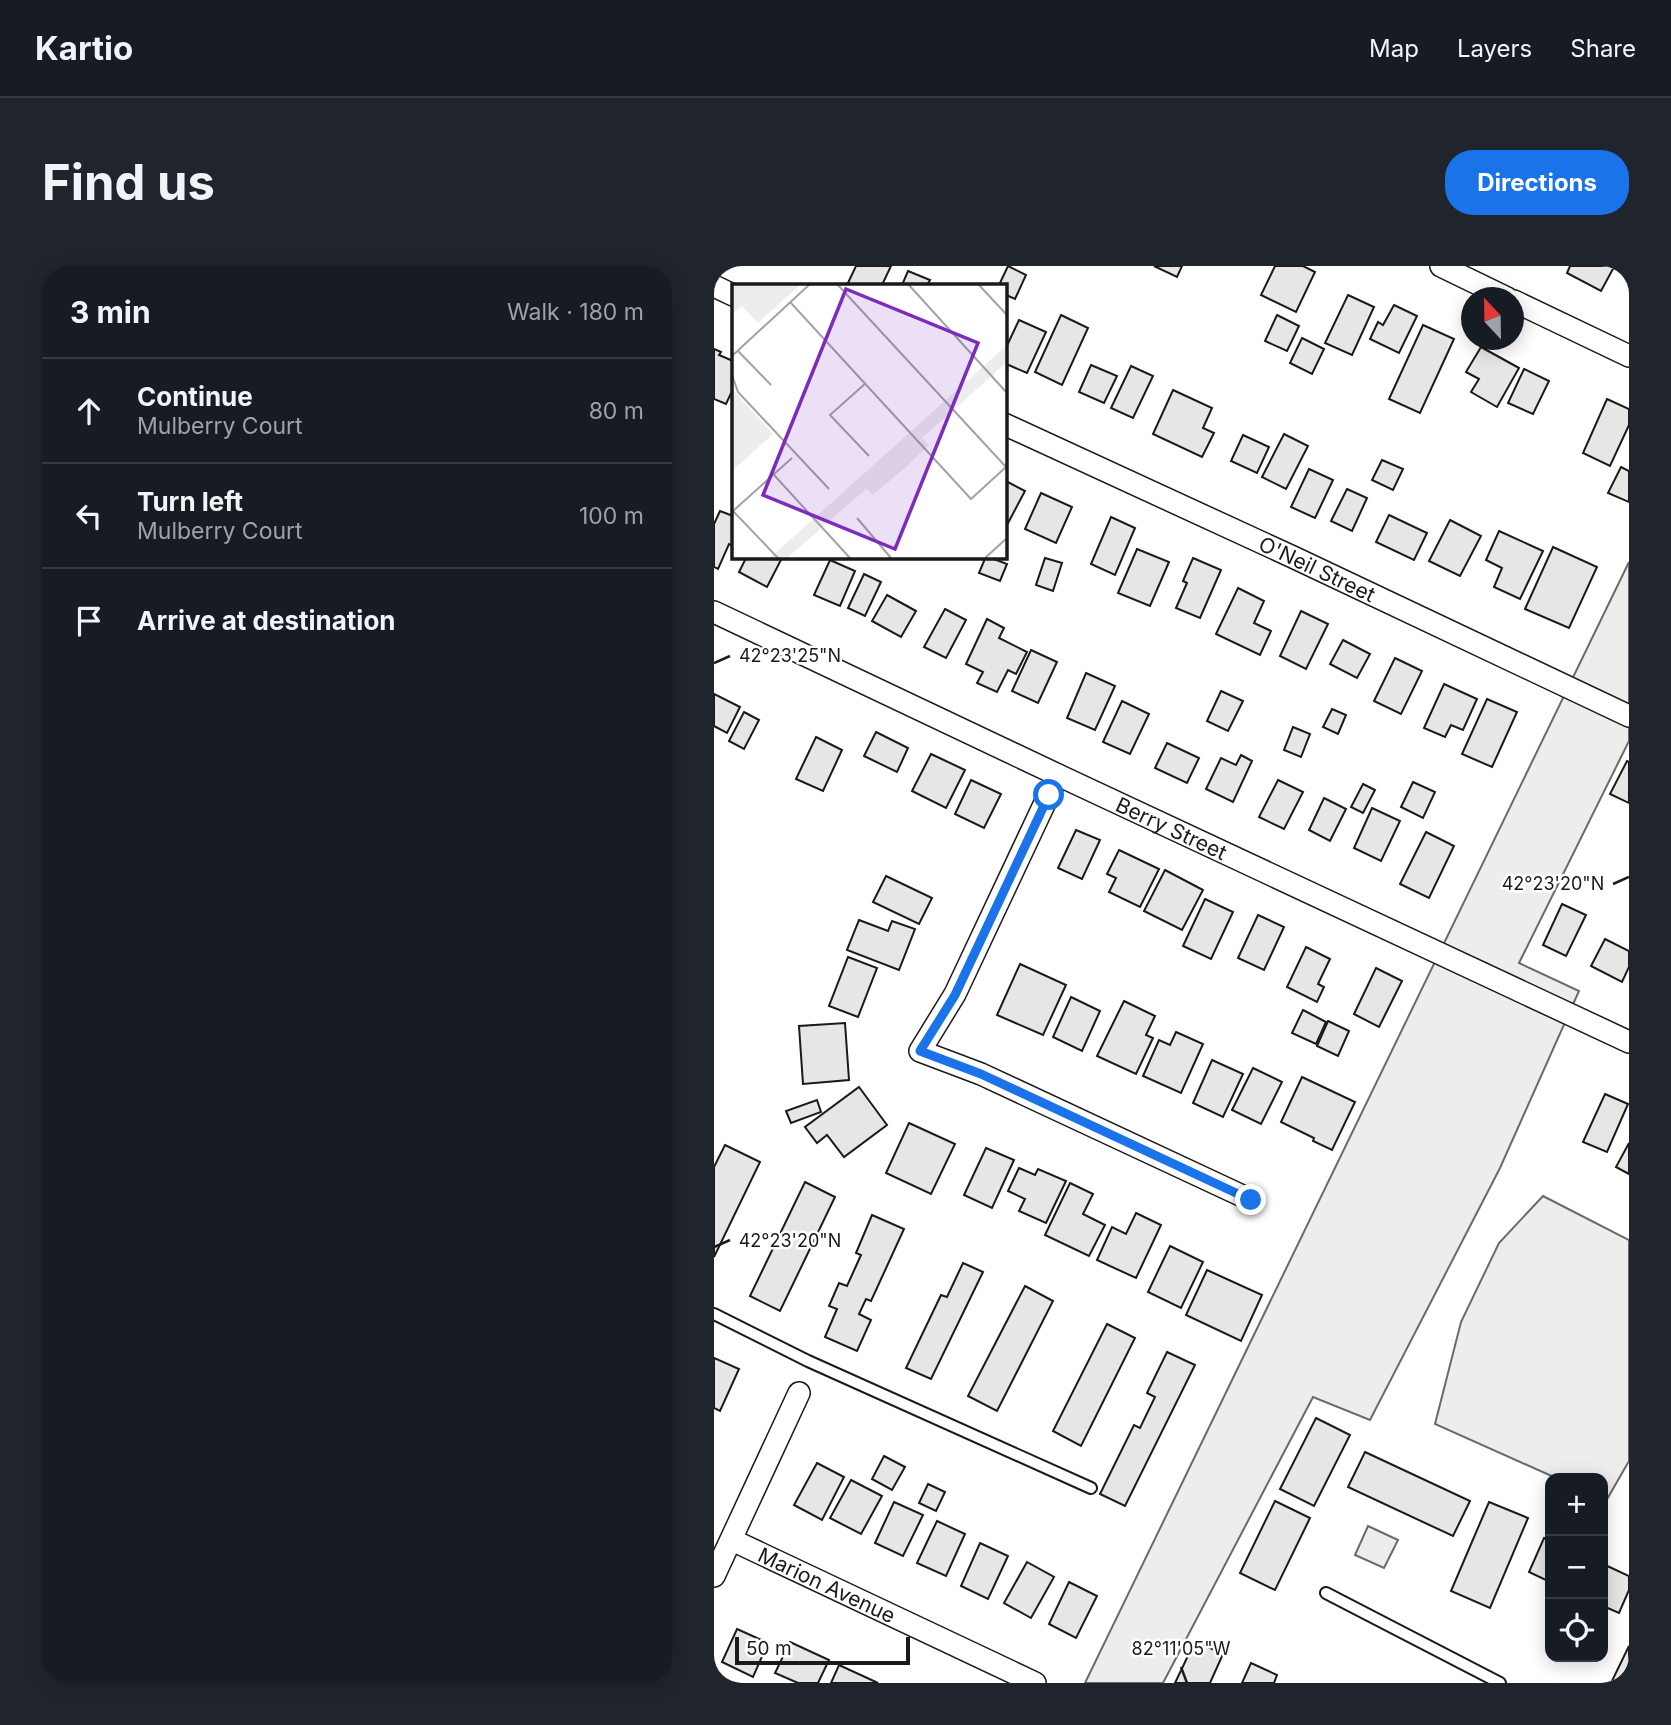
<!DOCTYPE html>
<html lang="en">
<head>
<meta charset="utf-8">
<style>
  :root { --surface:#171b24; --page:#20242c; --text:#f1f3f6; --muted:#9ea1a6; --line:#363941; --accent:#1a73e8 }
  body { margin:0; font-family:Inter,sans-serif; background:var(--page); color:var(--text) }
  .controls { position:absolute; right:21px; bottom:21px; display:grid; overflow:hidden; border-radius:14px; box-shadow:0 4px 18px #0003 }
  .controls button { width:63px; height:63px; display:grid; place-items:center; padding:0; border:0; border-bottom:2px solid var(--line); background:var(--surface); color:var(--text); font:35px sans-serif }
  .compass { position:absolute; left:747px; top:21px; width:63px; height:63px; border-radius:50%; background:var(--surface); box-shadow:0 4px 18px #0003; rotate:338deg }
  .scale { position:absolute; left:21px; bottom:18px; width:175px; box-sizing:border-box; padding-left:7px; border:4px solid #1a1a1a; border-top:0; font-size:19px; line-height:24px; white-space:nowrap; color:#1a1a1a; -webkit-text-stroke:5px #fff; paint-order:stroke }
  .stop { position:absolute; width:21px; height:21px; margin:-16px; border:5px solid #1a73e8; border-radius:50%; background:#fff }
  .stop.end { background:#1a73e8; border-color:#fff; box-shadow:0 2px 7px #0008 }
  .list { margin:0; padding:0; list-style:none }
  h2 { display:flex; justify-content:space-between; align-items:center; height:91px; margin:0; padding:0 28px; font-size:30px }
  h2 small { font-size:23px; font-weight:400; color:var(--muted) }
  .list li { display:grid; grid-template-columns:46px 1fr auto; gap:21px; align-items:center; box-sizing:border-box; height:105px; padding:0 28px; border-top:2px solid var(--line) }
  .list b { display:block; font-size:26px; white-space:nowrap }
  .list p { margin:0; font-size:23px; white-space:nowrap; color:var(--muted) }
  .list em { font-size:23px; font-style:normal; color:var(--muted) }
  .icon { flex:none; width:38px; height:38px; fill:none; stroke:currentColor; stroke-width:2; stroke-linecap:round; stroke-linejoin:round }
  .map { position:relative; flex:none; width:915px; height:1417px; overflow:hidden; border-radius:28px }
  header { display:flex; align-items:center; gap:42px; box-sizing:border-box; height:98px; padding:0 35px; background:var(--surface); border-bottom:2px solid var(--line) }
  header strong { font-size:33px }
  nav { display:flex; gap:38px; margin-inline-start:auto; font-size:24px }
  .intro { display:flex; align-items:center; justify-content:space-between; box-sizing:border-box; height:168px; padding:0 42px }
  h1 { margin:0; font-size:49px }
  .button { padding:18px 32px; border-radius:28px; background:var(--accent); color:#fff; font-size:24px; font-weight:700 }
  main { display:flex; gap:42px; padding:0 42px }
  aside { flex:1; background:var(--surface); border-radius:28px; box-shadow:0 4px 18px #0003 }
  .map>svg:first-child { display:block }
  .built { fill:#ededed; stroke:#6a6a6a; stroke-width:2 }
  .building { fill:#e6e6e6; stroke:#1a1a1a; stroke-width:2 }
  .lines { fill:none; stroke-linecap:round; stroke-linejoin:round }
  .lane-casing { stroke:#1a1a1a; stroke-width:14 }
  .street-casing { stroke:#1a1a1a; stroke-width:24 }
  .lane { stroke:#fff; stroke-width:10 }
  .street { stroke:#fff; stroke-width:21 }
  .route { stroke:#1a73e8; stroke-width:9 }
  .ticks { fill:none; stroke:#1a1a1a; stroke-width:2.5 }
  .labels { text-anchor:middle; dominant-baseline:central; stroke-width:5; stroke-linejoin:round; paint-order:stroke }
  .street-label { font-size:21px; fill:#1a1a1a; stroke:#fff }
  .inset-road { fill:none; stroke:#a3a3a3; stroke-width:2 }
  .view { fill:#7b2cbf; fill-opacity:0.15; stroke:#7b2cbf; stroke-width:3.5 }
  .inset-edge { fill:none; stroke:#1a1a1a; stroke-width:3.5 }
  .ticks-label { font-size:18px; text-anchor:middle; fill:#1a1a1a; stroke:#fff; stroke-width:5; stroke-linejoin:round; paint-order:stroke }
</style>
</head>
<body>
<header>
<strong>Kartio</strong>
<nav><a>Map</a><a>Layers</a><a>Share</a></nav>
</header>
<div class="intro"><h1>Find us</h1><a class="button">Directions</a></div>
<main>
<aside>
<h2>3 min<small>Walk · 180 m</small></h2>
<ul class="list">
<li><svg class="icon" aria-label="ahead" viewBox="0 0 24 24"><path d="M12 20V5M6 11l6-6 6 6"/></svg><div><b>Continue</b><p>Mulberry Court</p></div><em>80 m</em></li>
<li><svg class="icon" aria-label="left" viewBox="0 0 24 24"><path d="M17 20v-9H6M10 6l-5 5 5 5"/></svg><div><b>Turn left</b><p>Mulberry Court</p></div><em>100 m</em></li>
<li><svg class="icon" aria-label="arrive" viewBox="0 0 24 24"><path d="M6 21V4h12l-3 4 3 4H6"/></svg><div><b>Arrive at destination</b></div></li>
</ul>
</aside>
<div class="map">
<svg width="915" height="1417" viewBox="0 0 915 1417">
  <rect width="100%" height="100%" fill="#fff"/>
  <g class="built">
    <polygon points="915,296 915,475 805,697 865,725 786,902 656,1154 599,1131 449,1417 371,1417"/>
    <polygon points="829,930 915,974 915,1195 892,1235 889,1233 889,1212 842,1212 721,1158 747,1056 785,977"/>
    <polygon points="654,1260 684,1274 670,1302 641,1289"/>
  </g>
  <g class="building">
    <polygon points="142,0 177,0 168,19 133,19"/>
    <polygon points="294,0 312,9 301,33 290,28 290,19 285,19"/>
    <polygon points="440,0 468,0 463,11"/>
    <polygon points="561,0 589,0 601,6 582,46 547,29"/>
    <polygon points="856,0 911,0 908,5 900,1 887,25 853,7"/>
    <polygon points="194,5 216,14 213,19 188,19"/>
    <polygon points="634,29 660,41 638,89 611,77"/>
    <polygon points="680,39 703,50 685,87 656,73 664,56 669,59"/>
    <polygon points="347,49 374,62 348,119 321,106"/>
    <polygon points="563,49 585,60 573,85 551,75"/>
    <polygon points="305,54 332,66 313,107 290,97 290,86"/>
    <polygon points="709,59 740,73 706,147 675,133"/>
    <polygon points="588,72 610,83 598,108 576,97"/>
    <polygon points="767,81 805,102 783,141 757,126 765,113 752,106"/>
    <polygon points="0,83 7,86 5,89 19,95 19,123 12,138 0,133"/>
    <polygon points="377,99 403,110 390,137 365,126"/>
    <polygon points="417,100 439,110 419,152 397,142"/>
    <polygon points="810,103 835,115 819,148 794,137"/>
    <polygon points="459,124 498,142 489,162 500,167 488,191 439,168"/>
    <polygon points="893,133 915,143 915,159 896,200 869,187"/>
    <polygon points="570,168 594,180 572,223 548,211"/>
    <polygon points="529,169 555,181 543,207 517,195"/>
    <polygon points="668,194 689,203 679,224 658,214"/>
    <polygon points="907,201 915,205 915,236 894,227"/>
    <polygon points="595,203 619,214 601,252 577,241"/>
    <polygon points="290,214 311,225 293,259 290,258"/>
    <polygon points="633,223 653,232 638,265 617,255"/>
    <polygon points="327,227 358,241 342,277 311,263"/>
    <polygon points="6,245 19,250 19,280 15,278 4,303 0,301 0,258"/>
    <polygon points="675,249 713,267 700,294 662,276"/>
    <polygon points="397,251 421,262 401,309 377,298"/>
    <polygon points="736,254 767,270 746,310 715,295"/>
    <polygon points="785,265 829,285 806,333 780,321 788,302 772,294"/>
    <polygon points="839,281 883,301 855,362 811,343"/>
    <polygon points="423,283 455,296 436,340 404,327"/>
    <polygon points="33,290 69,290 53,321 25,306"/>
    <polygon points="272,290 293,298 286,315 265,307"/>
    <polygon points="331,292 348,297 339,325 322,319"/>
    <polygon points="479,292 507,304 486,352 462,342 473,317 469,315"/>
    <polygon points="116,294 141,305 126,340 100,329"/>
    <polygon points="150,308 167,316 151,350 134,342"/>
    <polygon points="524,322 550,335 540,357 557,365 546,389 502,368"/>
    <polygon points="173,329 202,345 187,371 158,355"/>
    <polygon points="231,343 252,354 232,392 210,381"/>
    <polygon points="587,345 614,358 592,403 566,390"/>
    <polygon points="273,353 290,362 285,372 313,386 302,408 294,404 283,426 263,417 269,406 252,398"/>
    <polygon points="629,374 656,388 643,412 616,398"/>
    <polygon points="317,384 343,396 324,437 298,425"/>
    <polygon points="681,392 708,405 687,448 660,435"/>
    <polygon points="372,407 401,420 381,464 353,452"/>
    <polygon points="730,418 763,433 749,464 737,459 731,471 710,462"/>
    <polygon points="507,425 529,435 514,465 493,455"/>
    <polygon points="0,428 26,441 13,467 0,460"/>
    <polygon points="773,433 803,446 778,501 748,488"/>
    <polygon points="408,435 435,448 416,488 389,476"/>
    <polygon points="618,443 632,449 624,468 609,461"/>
    <polygon points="30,446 45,454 30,483 15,475"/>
    <polygon points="579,461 596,468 587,491 570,484"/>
    <polygon points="162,466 194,482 183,506 150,490"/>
    <polygon points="102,471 128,484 109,525 82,513"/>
    <polygon points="453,477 485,492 473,517 441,502"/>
    <polygon points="217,488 251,504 232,542 198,525"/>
    <polygon points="527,489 538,495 519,536 492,523 507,492 522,499"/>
    <polygon points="913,495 915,496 915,537 896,528"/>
    <polygon points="257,514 287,528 270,562 241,548"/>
    <polygon points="564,514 589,526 570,563 545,551"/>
    <polygon points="699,516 721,526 709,552 687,541"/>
    <polygon points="649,518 661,524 649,547 637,541"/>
    <polygon points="610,532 632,543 616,575 595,564"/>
    <polygon points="658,542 686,555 667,595 640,582"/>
    <polygon points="362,564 386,574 368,613 344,602"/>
    <polygon points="712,566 740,580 715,632 686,618"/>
    <polygon points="405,584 445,603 426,641 395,626 402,612 393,608"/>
    <polygon points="451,604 489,624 468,664 430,645"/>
    <polygon points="172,610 218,632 205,658 159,636"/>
    <polygon points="491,633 519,646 497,693 469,680"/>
    <polygon points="848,638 872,649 852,690 829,679"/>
    <polygon points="544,649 570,661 550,704 524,692"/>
    <polygon points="145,654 174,665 178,655 201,663 185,704 133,684"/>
    <polygon points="891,673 915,685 915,701 908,716 877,700"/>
    <polygon points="592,681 616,693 604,718 610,721 603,736 573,721"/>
    <polygon points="134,691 163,702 144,751 115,740"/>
    <polygon points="306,698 352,719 329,769 283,749"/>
    <polygon points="662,702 688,715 665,761 640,748"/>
    <polygon points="357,731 386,745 368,785 339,771"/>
    <polygon points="410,735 441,750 432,769 439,772 422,808 383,790"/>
    <polygon points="589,744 612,756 602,778 578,767"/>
    <polygon points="614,755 635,765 624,790 603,780"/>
    <polygon points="131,757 135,814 89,818 85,760"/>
    <polygon points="462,766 489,778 467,827 429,810 445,774 456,779"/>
    <polygon points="498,794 529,808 509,851 479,837"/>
    <polygon points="539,802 568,816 547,858 518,844"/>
    <polygon points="588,811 641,836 618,884 599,875 600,872 567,856"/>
    <polygon points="145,821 173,859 130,891 113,869 103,877 91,861"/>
    <polygon points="891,828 914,838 893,886 869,876"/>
    <polygon points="103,834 107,846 77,857 72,845"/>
    <polygon points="195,857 241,878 217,928 172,907"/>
    <polygon points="915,877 915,908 902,901"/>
    <polygon points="11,879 46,896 0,991 0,901"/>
    <polygon points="272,882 300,894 278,942 250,929"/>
    <polygon points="305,902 321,909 324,903 352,915 332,957 305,945 311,933 294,925"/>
    <polygon points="91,916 121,931 66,1045 36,1030"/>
    <polygon points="356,917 379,928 369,948 391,959 375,990 331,969"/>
    <polygon points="422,947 447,959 422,1012 383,994 398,961 412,968"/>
    <polygon points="158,949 190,963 157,1035 152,1033 145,1048 157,1054 143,1085 111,1071 123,1043 115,1040 125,1017 133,1020 147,989 142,987"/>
    <polygon points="456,980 489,996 467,1042 434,1026"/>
    <polygon points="249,997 269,1006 217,1113 192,1102 227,1029 233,1031"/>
    <polygon points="493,1004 548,1029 527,1075 472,1049"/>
    <polygon points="311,1020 339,1035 283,1145 254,1130"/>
    <polygon points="393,1058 421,1072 367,1180 339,1165"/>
    <polygon points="453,1086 481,1099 411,1240 386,1228 420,1159 426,1162 441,1131 433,1127"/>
    <polygon points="0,1092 25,1103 6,1145 0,1142"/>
    <polygon points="602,1152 636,1169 600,1240 566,1223"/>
    <polygon points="651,1186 756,1235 739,1270 634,1221"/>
    <polygon points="170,1190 191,1201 178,1224 158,1213"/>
    <polygon points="103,1197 130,1211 108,1254 80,1239"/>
    <polygon points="137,1214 168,1230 147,1268 116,1252"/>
    <polygon points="214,1218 231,1226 222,1245 205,1237"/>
    <polygon points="561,1235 596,1252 561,1324 526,1307"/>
    <polygon points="180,1236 209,1249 189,1290 161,1277"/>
    <polygon points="775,1236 814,1252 776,1342 737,1325"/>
    <polygon points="223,1255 251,1268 232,1310 203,1297"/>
    <polygon points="830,1272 836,1275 836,1316 815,1306"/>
    <polygon points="266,1277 294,1290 274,1333 247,1320"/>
    <polygon points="313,1296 340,1311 317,1352 290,1337"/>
    <polygon points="889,1298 915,1310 915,1324 905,1347 889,1340"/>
    <polygon points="355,1316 383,1330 362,1372 335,1358"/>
    <polygon points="23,1363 54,1377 39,1411 8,1396"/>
    <polygon points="481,1375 509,1388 496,1417 461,1417"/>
    <polygon points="76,1376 115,1394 104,1417 84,1417 61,1407"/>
    <polygon points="915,1380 915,1417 897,1417"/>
    <polygon points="537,1397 563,1409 560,1417 528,1417"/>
    <polygon points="125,1399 164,1417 117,1417"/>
  </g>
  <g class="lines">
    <g class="lane-casing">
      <g id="lane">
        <polyline points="0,1048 94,1095 377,1222"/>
        <polyline points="612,1327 786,1417"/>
      </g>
    </g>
    <g class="street-casing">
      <g id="street">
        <polyline points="727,0 793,32"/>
        <polyline points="0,20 19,29"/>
        <polyline points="800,35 915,90"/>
        <path id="s1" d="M290,158L581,292L915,450"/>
        <path id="s2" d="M0,346L344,509L915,776"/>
        <polyline points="344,509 241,728 206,785 267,808 537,934"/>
        <path id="s3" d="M18,1274L321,1417"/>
        <polyline points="0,1310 85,1127"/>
      </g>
    </g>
    <use href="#lane" class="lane"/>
    <use href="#street" class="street"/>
  </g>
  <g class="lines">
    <polyline class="route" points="335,529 241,729 206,785 267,808 537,934"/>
  </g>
  <path class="ticks" d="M0,397L16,390M899,618L915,611M0,981L16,974M467,1401L473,1417"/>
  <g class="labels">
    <g class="street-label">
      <text stroke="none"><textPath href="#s1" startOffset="345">O'Neil Street</textPath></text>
      <text stroke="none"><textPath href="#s2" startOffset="506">Berry Street</textPath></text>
      <text stroke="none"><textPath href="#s3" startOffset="105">Marion Avenue</textPath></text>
    </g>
  </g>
  <g transform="translate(18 18)">
    <rect width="275" height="275" fill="#fff"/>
    <path d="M0,0H69L26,39L10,22L0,30ZM275,61V78L190,154L197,161L175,182L141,211L134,205L55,274H38ZM0,105L41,150L0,187Z" fill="#ededed"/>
    <path class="inset-road" d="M105,0L274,183M176,0L275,109M246,0L275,31M59,19L239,215L274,183M6,67L39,101M0,72L78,0M0,91L6,108L97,205M134,99L98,131L137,172M42,191L118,274M125,234L159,274M46,274L1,227L60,174M253,274L275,254"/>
    <path class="view" d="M114,5L246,59L163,265L31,211Z"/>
    <rect width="275" height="275" class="inset-edge"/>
  </g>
  <g class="ticks-label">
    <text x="76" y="396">42°23'25"N</text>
    <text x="839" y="624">42°23'20"N</text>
    <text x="76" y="981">42°23'20"N</text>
    <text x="467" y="1389">82°11'05"W</text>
  </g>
</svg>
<div class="controls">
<button>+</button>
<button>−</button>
<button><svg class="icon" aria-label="locate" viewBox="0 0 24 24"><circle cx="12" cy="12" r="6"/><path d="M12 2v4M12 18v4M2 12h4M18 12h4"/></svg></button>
</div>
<svg class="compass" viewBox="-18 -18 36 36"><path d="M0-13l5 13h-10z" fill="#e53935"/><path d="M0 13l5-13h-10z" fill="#9ea1a6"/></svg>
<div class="scale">50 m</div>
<div class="stop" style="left:335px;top:529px"></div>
<div class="stop end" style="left:537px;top:934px"></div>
</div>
</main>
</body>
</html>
